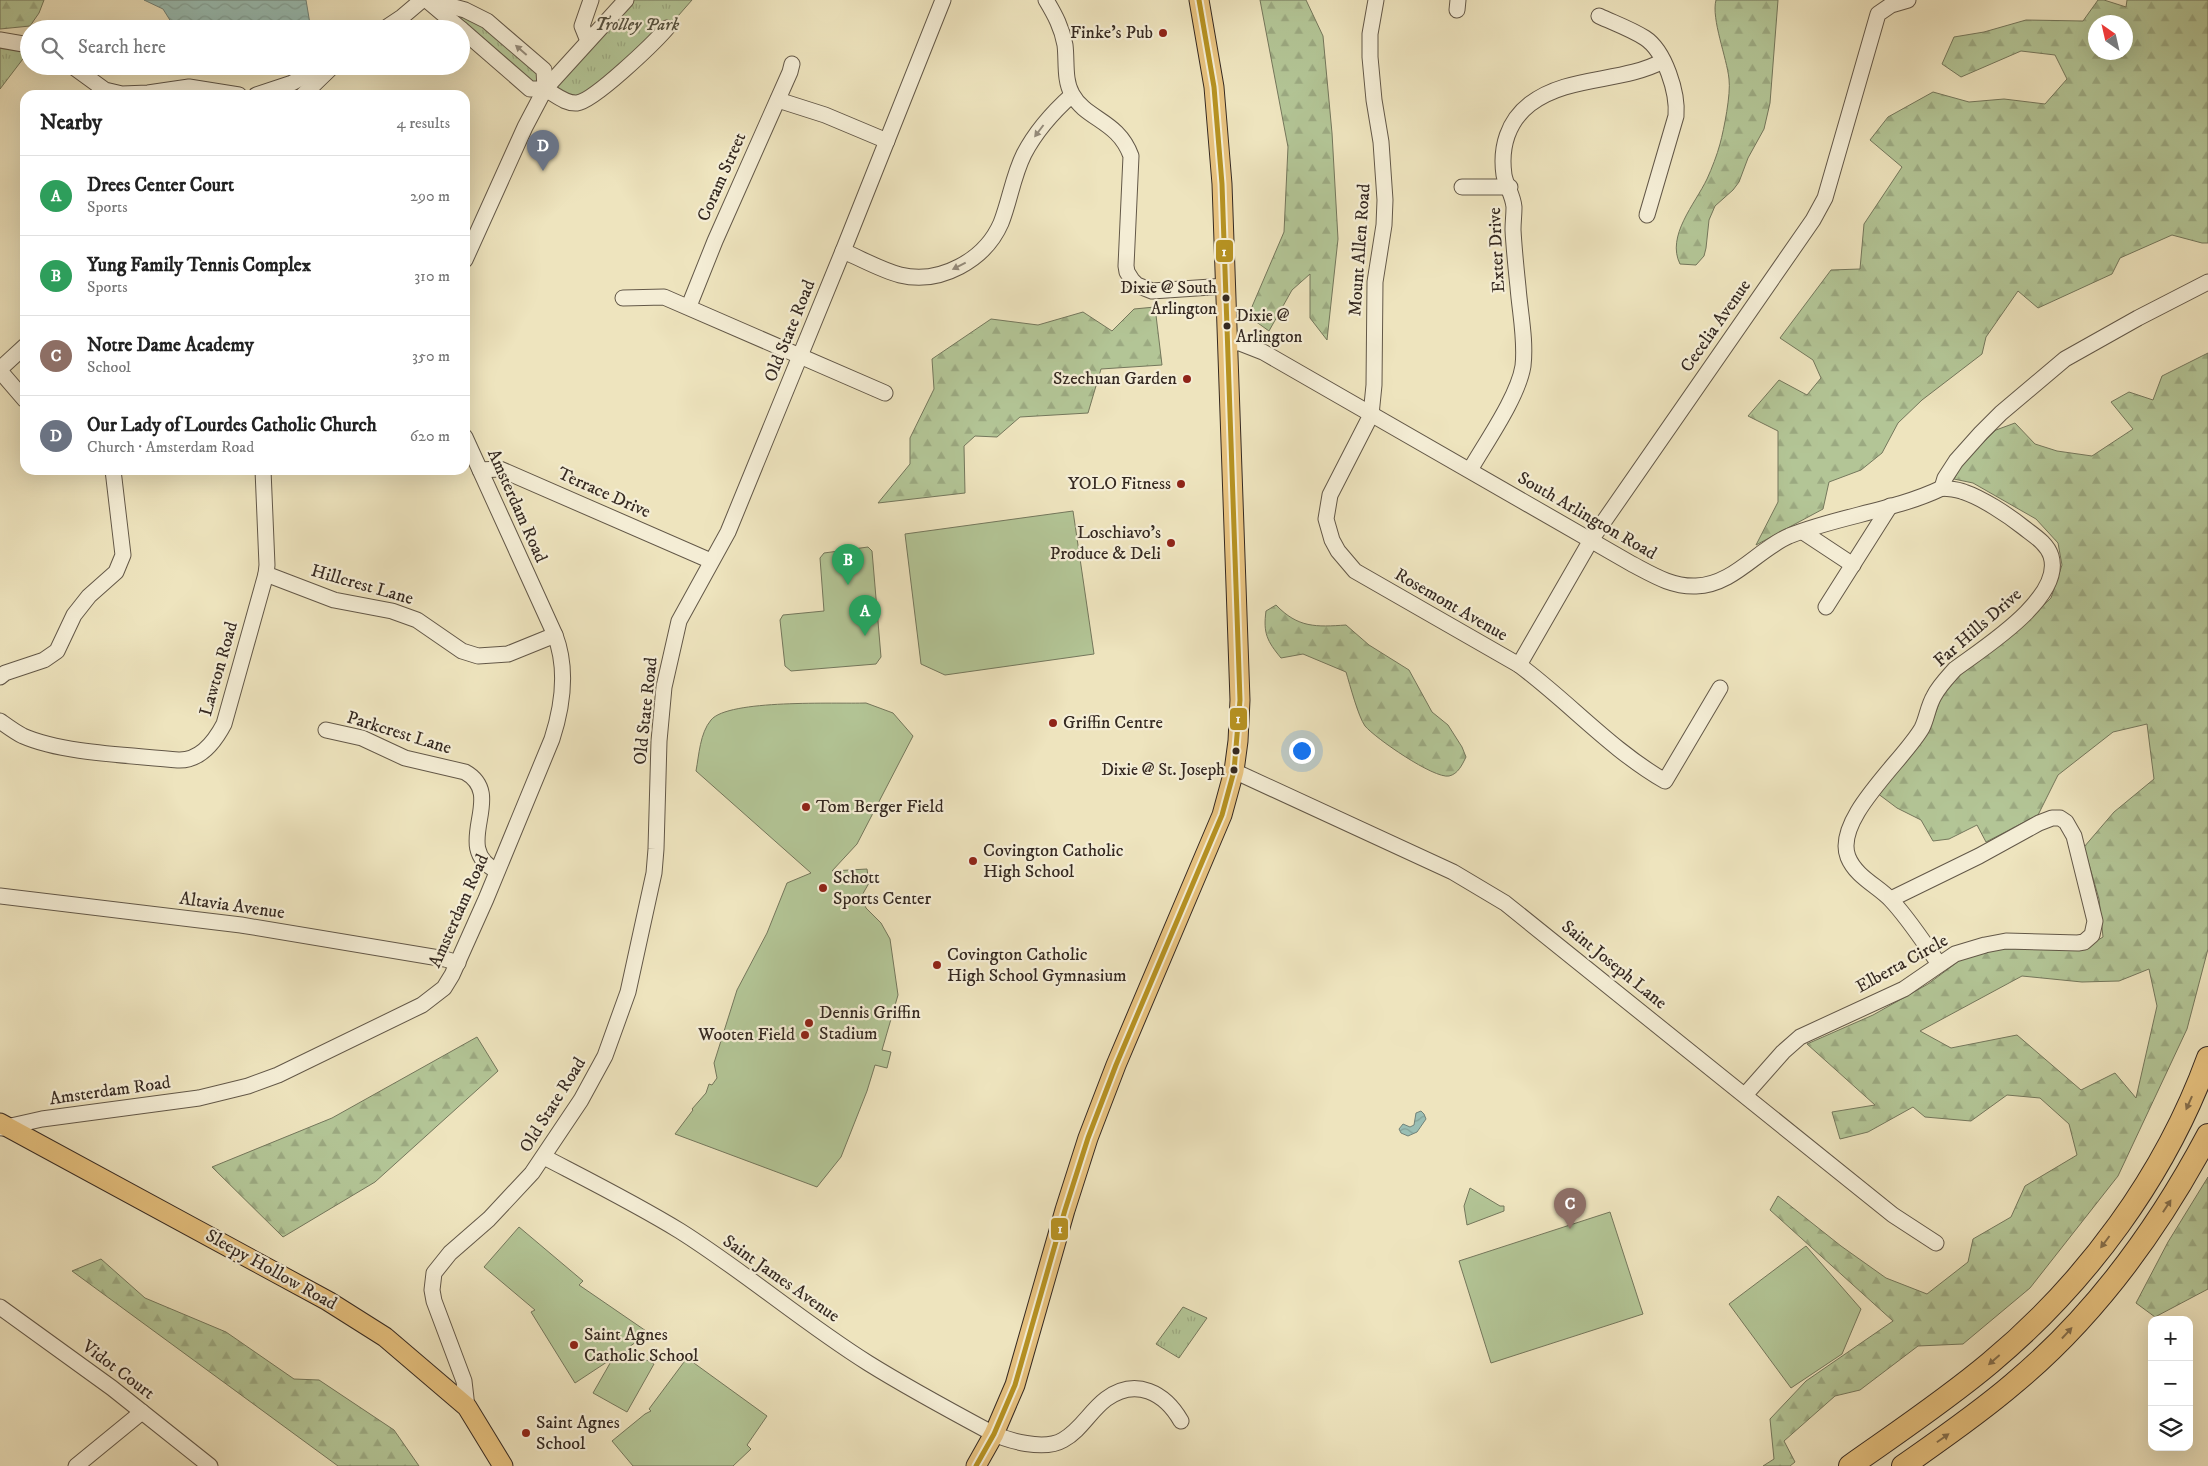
<!DOCTYPE html>
<html lang="en">
<head>
<meta charset="utf-8">
<style>
  :root { --surface:#fff; --page:#f2f2f2; --text:#222; --muted:#767676; --line:#e0e0e0; --accent:#8f2418 }
  body { margin:0; font-family:"IM FELL DW Pica",serif; background:var(--page); color:var(--text) }
  .controls { position:absolute; right:15px; bottom:15px; display:grid; overflow:hidden; border-radius:10px; box-shadow:0 5px 20px #0002 }
  .controls button { width:45px; height:45px; display:grid; place-items:center; padding:0; border:0; border-bottom:1px solid var(--line); background:var(--surface); color:var(--text); font:25px sans-serif }
  .compass { position:absolute; left:2088px; top:15px; width:45px; height:45px; border-radius:50%; background:var(--surface); box-shadow:0 5px 20px #0002; rotate:326deg }
  .you { position:absolute; left:1301px; top:750px; width:18px; height:18px; margin:-12px; border:4px solid #fff; border-radius:50%; background:#1a73e8; box-shadow:0 0 0 8px #1a73e833 }
  .badge { display:grid; place-items:center; width:32px; height:32px; border-radius:50%; background:var(--accent); color:#fff; font-size:16px; font-weight:700 }
  .pin { position:absolute; translate:-50% -41px; filter:drop-shadow(0 1px 2px #0008) }
  .pin::after { content:''; position:absolute; top:26px; width:18px; height:15px; background:inherit; clip-path:polygon(0 0,100% 0,50% 100%) }
  .list { margin:0; padding:0; list-style:none }
  h2 { display:flex; justify-content:space-between; align-items:center; height:65px; margin:0; padding:0 20px; font-size:21px }
  h2 small { font-size:16px; font-weight:400; color:var(--muted) }
  .list li { display:grid; grid-template-columns:32px 1fr auto; gap:15px; align-items:center; box-sizing:border-box; height:80px; padding:0 20px; border-top:1px solid var(--line) }
  .list b { display:block; font-size:19px; white-space:nowrap }
  .list p { margin:0; font-size:16px; white-space:nowrap; color:var(--muted) }
  .list em { font-size:16px; font-style:normal; color:var(--muted) }
  .icon { flex:none; width:28px; height:28px; fill:none; stroke:currentColor; stroke-width:2; stroke-linecap:round; stroke-linejoin:round }
  .map { position:relative; flex:none; width:2208px; height:1466px; overflow:hidden }
  .search { position:absolute; background:var(--surface); box-shadow:0 5px 20px #0002; left:20px; top:20px; width:450px; height:55px; display:flex; align-items:center; gap:12px; box-sizing:border-box; padding:0 18px; border-radius:28px; color:var(--muted); font-size:19px }
  .panel { position:absolute; background:var(--surface); box-shadow:0 5px 20px #0002; left:20px; top:90px; width:450px; height:385px; border-radius:15px }
  .map>svg:first-child { display:block }
  .grass { fill:url(#grass-tufts); stroke:#74775c }
  .forest { fill:url(#forest-firs); stroke:#74775c; fill-rule:evenodd }
  .garden { fill:#b3c596; stroke:#74775c }
  .water { fill:url(#water-waves); stroke:#718279 }
  .lines { fill:none; stroke-linecap:round; stroke-linejoin:round }
  .minor-casing { stroke:#635848; stroke-width:17 }
  .major-casing { stroke:#352921; stroke-width:21 }
  .highway-casing { stroke:#352921; stroke-width:24 }
  .minor { stroke:#f4edd5; stroke-width:15 }
  .major { stroke:#e7c27f; stroke-width:19 }
  .highway { stroke:#e7c27f; stroke-width:22 }
  .bus-1-casing { stroke:#f4edd5; stroke-width:9 }
  .bus-1 { stroke:#b69222; stroke-width:5 }
  .oneway { fill:#948b7b }
  .oneway2 { fill:#856e4b }
  .poi-dot { fill:#8f2418; stroke:#f4edd5; stroke-width:2 }
  .bus-dot { fill:#352921; stroke:#f4edd5; stroke-width:2 }
  .labels { text-anchor:middle; dominant-baseline:central; stroke-width:4.5; stroke-linejoin:round; paint-order:stroke }
  .bus-label { font-size:17px; fill:#352921; stroke:#f4edd5; text-anchor:end }
  .park-label { font-size:18px; font-style:italic; fill:#54503e; stroke:#f4edd5 }
  .poi-label { font-size:18px; fill:#352921; stroke:#f4edd5; text-anchor:start }
  .street-label { font-size:18px; fill:#352921; stroke:#f4edd5 }
  .line-badge { stroke:#f4edd5; stroke-width:2 }
  .badge-label { font-size:14px; text-anchor:middle; font-weight:bold; fill:#fff }
</style>
</head>
<body>
<div class="map">
<svg width="2208" height="1466" viewBox="0 0 2208 1466">
  <defs>
    <pattern id="grass-tufts" width="24" height="20" patternUnits="userSpaceOnUse" patternTransform="scale(1.25)"><rect width="24" height="20" fill="#b3c596"/><path d="M3 7l-1-3M5 7V3M7 7l1-3M15 17l-1-3M17 17v-4M19 17l1-3" fill="none" stroke="#9ba981"/></pattern>
    <pattern id="forest-firs" width="22" height="20" patternUnits="userSpaceOnUse" patternTransform="scale(1.25)"><rect width="22" height="20" fill="#b3c596"/><path d="M5 1l3.5 6h-7zM16 11l3.5 6h-7z" fill="#9ba981"/></pattern>
    <pattern id="water-waves" width="16" height="10" patternUnits="userSpaceOnUse" patternTransform="scale(1.25)"><rect width="16" height="10" fill="#99beb4"/><path d="M0 5q4-4 8 0t8 0" fill="none" stroke="#84a39a"/></pattern>
  </defs>
  <rect width="100%" height="100%" fill="#eee4be"/>
  <filter id="stains"><feTurbulence type="fractalNoise" baseFrequency=".004" numOctaves="4"/><feColorMatrix values="0 0 0 0 .2 0 0 0 0 .09 0 0 0 0 .02 0 0 0 .5 -.17"/></filter>
  <radialGradient id="worn" r=".72"><stop offset=".6" stop-color="#630" stop-opacity="0"/><stop offset="1" stop-color="#630" stop-opacity=".3"/></radialGradient>
  <g class="grass">
    <polygon points="626,0 692,0 664,32 586,100 545,89"/>
    <polygon points="459,16 470,16 538,70 541,80 535,85 458,19"/>
    <polygon points="0,32 29,51 0,89"/>
    <polygon points="1183,1307 1207,1318 1179,1358 1156,1344"/>
  </g>
  <g class="forest">
    <polygon points="0,0 44,0 39,13 30,26 0,29"/>
    <polygon points="1260,0 1306,0 1323,36 1332,133 1338,239 1327,340 1310,318 1310,274 1292,290 1269,331 1248,316 1284,232 1288,147"/>
    <path d="M1716,0H1778L1770,103L1764,129L1748,158L1739,182L1733,190L1715,206L1709,220L1706,248L1704,256L1696,265L1680,264C1666,236 1695,204 1707,179C1712,168 1717,155 1720,144C1724,129 1731,94 1729,79C1727,58 1711,19 1716,0Z"/>
    <path d="M2098,0H2104L2126,7L2127,0H2208V243H2202L2172,235L2120,258L2112,274L2038,308L2018,291L1986,337L1982,354L1922,400L1898,423L1882,453L1861,470L1829,482L1823,509L1756,545L1778,502V431L1748,416L1779,380L1807,395L1821,378L1813,360L1780,338L1831,270L1860,269L1864,224L1902,167L1870,140L1888,117L1933,92L1969,102L2004,99L2045,104L2067,79L2055,55L2021,51L1961,77L1942,64L1954,37L1984,32L2026,20L2083,21ZM2096,22H2126V52H2096Z"/>
    <polygon points="1155,307 1162,365 1101,369 1088,413 1020,417 997,437 975,436 964,446 965,493 878,503 910,464 910,438 934,389 932,359 991,319 1038,325 1083,312 1112,331 1134,309"/>
    <path d="M2208,353V949L2187,1029L2118,1176L2030,1288L1963,1344L1918,1346L1860,1390L1835,1396L1784,1441L1795,1462L1790,1466H1763L1774,1459L1770,1419L1806,1381L1893,1321L1770,1210L1778,1196L1841,1246L1886,1278L1927,1294L1968,1262L1973,1239L2011,1217L2025,1186L2077,1155L2069,1124L2040,1098L2007,1095L1971,1121L1925,1117L1913,1107L1868,1132L1840,1139L1832,1112L1875,1105L1807,1044L1873,1015L1928,984L1963,958L1996,949L2085,948L2103,937L2099,899L2084,847L2114,812L2154,779L2147,724L2113,732L2058,775L2038,815L1986,842L1977,825L1949,839L1933,841L1921,820L1897,808L1877,793L1930,728L1941,698L1957,675L2020,628L2051,598L2062,565L2058,543L2036,519L1973,483L1954,479L1964,461L1996,430L2015,423L2035,444L2057,451L2092,456L2133,429L2111,402L2129,392L2153,400L2162,376ZM2149,969L2157,1006L2136,1098L2115,1073L2081,1090L2017,1035L1951,1048L1920,1031L2022,976L2082,982L2119,981Z"/>
    <path d="M1276,605C1298,628 1316,627 1346,625L1369,645L1409,670L1432,712L1448,725L1462,747L1466,757C1462,765 1458,774 1449,776C1434,779 1375,738 1365,726C1358,716 1350,685 1346,672L1303,654L1281,658C1267,641 1263,633 1266,611Z"/>
    <polygon points="477,1037 498,1071 375,1182 283,1237 212,1167 332,1118"/>
    <polygon points="2208,1177 2208,1289 2155,1317 2136,1303 2168,1242"/>
    <polygon points="101,1259 145,1298 226,1332 294,1379 319,1380 394,1430 419,1466 338,1466 72,1271"/>
  </g>
  <g class="garden">
    <polygon points="1073,511 1094,654 945,675 921,664 905,534"/>
    <polygon points="868,547 872,551 881,657 876,664 791,671 785,666 780,620 783,615 824,611 820,558 824,553"/>
    <path d="M866,703L893,713L913,736L857,844L832,871L867,869L869,883L861,897L866,908L881,923L890,939L898,995L882,1050L891,1052L887,1068L875,1065L867,1091L841,1157L817,1187L675,1134L693,1110L692,1109L706,1093L709,1084L712,1085L717,1078L714,1063L737,990L767,933L787,883L811,873L696,771C699,755 700,733 711,720C728,699 836,704 866,703Z"/>
    <polygon points="1470,1188 1500,1206 1504,1206 1504,1211 1467,1225 1464,1206"/>
    <polygon points="1610,1212 1643,1314 1491,1363 1459,1261"/>
    <polygon points="519,1227 583,1281 579,1285 649,1333 626,1349 654,1364 627,1412 593,1393 613,1358 575,1383 531,1312 535,1310 484,1267"/>
    <polygon points="1806,1246 1861,1309 1842,1354 1791,1388 1729,1304"/>
    <polygon points="687,1358 767,1416 747,1445 751,1449 733,1466 633,1466 612,1441 645,1414 651,1411 649,1409"/>
  </g>
  <g class="water">
    <polygon points="144,0 306,0 310,24 309,29 186,29 173,25 163,9"/>
    <polygon points="1421,1111 1424,1114 1426,1119 1417,1132 1408,1136 1401,1133 1399,1129 1403,1124 1410,1127 1414,1125 1416,1113"/>
  </g>
  <g class="lines">
    <g class="minor-casing">
      <g id="minor">
        <polyline points="429,0 465,10 487,21 544,70 545,89"/>
        <path d="M1046,0C1055,15 1062,28 1065,45C1067,61 1064,80 1072,94C1086,120 1118,120 1131,156L1126,266L1127,272L1132,280L1137,285L1152,291L1226,286"/>
        <path d="M1376,0L1370,34V57L1374,100L1381,142L1385,200L1384,225L1375,282L1374,385L1371,415L1330,495L1326,519L1332,540L1338,551L1355,571L1519,665C1569,702 1611,750 1665,781L1720,688"/>
        <polyline points="429,2 461,29"/>
        <polyline points="1457,10 1458,0"/>
        <path d="M1599,16C1614,23 1631,29 1645,38C1665,51 1678,93 1676,116L1647,215"/>
        <polyline points="384,29 402,17 422,0"/>
        <polyline points="461,29 530,89 545,89"/>
        <polyline points="0,40 29,45"/>
        <polyline points="588,41 582,26 591,0"/>
        <polyline points="72,66 105,90 122,94 148,93 189,87 239,95"/>
        <path d="M545,89C555,94 565,104 577,103C594,101 654,43 667,28"/>
        <polyline points="256,95 292,83 323,66"/>
        <polyline points="303,95 333,66"/>
        <polyline points="778,100 825,115 887,141"/>
        <polyline points="1462,187 1510,187"/>
        <path d="M843,251C862,259 881,270 900,275C940,285 985,260 1001,223C1010,200 1013,176 1024,154C1036,131 1053,112 1072,95"/>
        <polyline points="465,260 525,127 545,89 626,0"/>
        <polyline points="623,298 664,297 885,393"/>
        <polyline points="689,306 715,241 790,72 792,64"/>
        <path d="M1228,343H1240L1263,352L1632,564C1653,575 1672,587 1696,586C1733,585 1757,550 1789,536C1838,516 1894,511 1942,488"/>
        <polyline points="0,369 25,346"/>
        <polyline points="0,371 25,400"/>
        <polyline points="480,470 500,469 711,561"/>
        <path d="M1470,470C1486,442 1518,397 1523,366C1526,340 1520,313 1518,287C1516,268 1514,249 1513,230C1513,222 1514,215 1514,207C1513,195 1506,186 1504,175C1500,147 1508,121 1530,104C1568,75 1622,83 1663,61"/>
        <polyline points="1942,488 1945,478 1956,461 1981,433 2001,413 2065,359 2138,318 2208,282"/>
        <polyline points="1803,532 1853,565"/>
        <polyline points="266,574 334,600 392,611 417,620 462,651 478,656 508,654 555,635"/>
        <polyline points="1826,607 1890,506"/>
        <polyline points="1519,665 1591,540 1813,220 1825,198 1878,14 1891,5 1908,0"/>
        <polyline points="0,677 5,673 44,660 57,651 74,615 89,596 116,572 123,555 113,470"/>
        <path d="M0,721C7,726 15,732 23,736C64,754 132,755 178,760C200,761 214,743 224,724L266,574L267,565L263,470"/>
        <path d="M326,730L362,738L405,758L465,772C508,796 449,847 497,871"/>
        <polyline points="1234,771 1453,872 1505,903 1893,1215 1936,1243"/>
        <polyline points="0,896 241,925 445,959 458,963"/>
        <path d="M1939,964C1924,943 1909,919 1891,900C1878,886 1856,877 1848,857C1833,819 1905,759 1922,728C1927,718 1928,706 1934,696C1939,686 1947,678 1955,669C1983,648 2064,598 2051,556C2047,543 2033,535 2023,527C2008,515 1982,498 1964,492C1957,489 1949,489 1942,488"/>
        <polyline points="1745,1095 1783,1052 1800,1037 1904,989 1955,954 1985,945 2006,941 2078,943 2084,942 2092,935 2095,921 2074,836 2066,822 2060,818 2052,818 2039,823 1979,856 1891,899"/>
        <path d="M2,1128L42,1119L199,1098L248,1086L278,1075L422,1005L444,988L452,975L486,899L552,739C563,705 568,669 555,635L465,437"/>
        <path d="M544,1157C590,1181 636,1204 680,1231C745,1272 804,1323 868,1363C908,1388 949,1410 990,1432C1008,1441 1044,1451 1063,1440C1081,1430 1090,1411 1106,1399C1136,1377 1165,1393 1181,1421"/>
        <polyline points="0,1307 112,1388 210,1466"/>
        <polyline points="467,1407 464,1381 434,1301 432,1290 434,1273 450,1253 489,1219 532,1173 581,1100 605,1056 628,992 654,873 656,849 659,741 664,687 679,621 728,532 843,251 943,0"/>
        <polyline points="76,1466 142,1412"/>
      </g>
    </g>
    <g class="major-casing">
      <g id="major">
        <polyline points="0,1123 328,1301 385,1337 467,1407 503,1466"/>
        <polyline points="976,1466 994,1434 1015,1385 1065,1210 1088,1138 1116,1065 1222,815 1234,771 1238,741 1240,700 1222,184 1214,87 1199,0"/>
      </g>
    </g>
    <g class="highway-casing">
      <g id="highway">
        <path d="M1850,1466C1898,1432 1946,1400 1990,1363C2086,1283 2165,1176 2208,1058"/>
        <path d="M1903,1466C1940,1440 1978,1414 2013,1384C2095,1316 2158,1229 2208,1135"/>
      </g>
    </g>
    <use href="#minor" class="minor"/>
    <use href="#major" class="major"/>
    <use href="#highway" class="highway"/>
    <g class="bus-1-casing">
      <polyline id="bus-1" points="976,1466 994,1434 1015,1385 1065,1210 1088,1138 1116,1065 1222,815 1234,771 1240,700 1222,184 1214,87 1199,0"/>
    </g>
    <use href="#bus-1" class="bus-1"/>
  </g>
  <defs><path id="oneway-solid" d="M-6-.8H1V-3.2L6.5 0L1 3.2V.8H-6Z" transform="scale(1.25)"/></defs>
  <g class="oneway">
    <use href="#oneway-solid" transform="translate(521 50) rotate(-139)"/>
    <use href="#oneway-solid" transform="translate(1039 131) rotate(127)"/>
    <use href="#oneway-solid" transform="translate(959 266) rotate(153)"/>
  </g>
  <g class="oneway2">
    <use href="#oneway-solid" transform="translate(2189 1103) rotate(114)"/>
    <use href="#oneway-solid" transform="translate(2167 1206) rotate(-57)"/>
    <use href="#oneway-solid" transform="translate(2105 1242) rotate(127)"/>
    <use href="#oneway-solid" transform="translate(2067 1333) rotate(-47)"/>
    <use href="#oneway-solid" transform="translate(1994 1360) rotate(139)"/>
    <use href="#oneway-solid" transform="translate(1943 1438) rotate(-35)"/>
  </g>
  <g class="poi-dot">
    <circle cx="1163" cy="33" r="5"/>
    <circle cx="1187" cy="379" r="5"/>
    <circle cx="1181" cy="484" r="5"/>
    <circle cx="1171" cy="543" r="5"/>
    <circle cx="1053" cy="723" r="5"/>
    <circle cx="806" cy="807" r="5"/>
    <circle cx="973" cy="861" r="5"/>
    <circle cx="823" cy="888" r="5"/>
    <circle cx="937" cy="965" r="5"/>
    <circle cx="809" cy="1023" r="5"/>
    <circle cx="805" cy="1035" r="5"/>
    <circle cx="574" cy="1345" r="5"/>
    <circle cx="526" cy="1433" r="5"/>
  </g>
  <g class="bus-dot">
    <circle cx="1226" cy="298" r="4.5"/>
    <circle cx="1227" cy="326" r="4.5"/>
    <circle cx="1236" cy="751" r="4.5"/>
    <circle cx="1234" cy="770" r="4.5"/>
  </g>
  <g class="labels">
    <g class="bus-label">
      <text x="1217" y="288">Dixie @ South<tspan x="1217" dy="21">Arlington</tspan></text>
      <text x="1236" y="316" text-anchor="start">Dixie @<tspan x="1236" dy="21">Arlington</tspan></text>
      <text x="1225" y="770">Dixie @ St. Joseph</text>
    </g>
    <g class="park-label">
      <text x="637" y="25">Trolley Park</text>
    </g>
    <g class="poi-label">
      <text x="1153" y="33" text-anchor="end">Finke's Pub</text>
      <text x="1177" y="379" text-anchor="end">Szechuan Garden</text>
      <text x="1171" y="484" text-anchor="end">YOLO Fitness</text>
      <text x="1161" y="533" text-anchor="end">Loschiavo's<tspan x="1161" dy="21">Produce &amp; Deli</tspan></text>
      <text x="1063" y="723">Griffin Centre</text>
      <text x="816" y="807">Tom Berger Field</text>
      <text x="983" y="851">Covington Catholic<tspan x="983" dy="21">High School</tspan></text>
      <text x="833" y="878">Schott<tspan x="833" dy="21">Sports Center</tspan></text>
      <text x="947" y="955">Covington Catholic<tspan x="947" dy="21">High School Gymnasium</tspan></text>
      <text x="819" y="1013">Dennis Griffin<tspan x="819" dy="21">Stadium</tspan></text>
      <text x="795" y="1035" text-anchor="end">Wooten Field</text>
      <text x="584" y="1335">Saint Agnes<tspan x="584" dy="21">Catholic School</tspan></text>
      <text x="536" y="1423">Saint Agnes<tspan x="536" dy="21">School</tspan></text>
    </g>
    <g class="street-label">
      <text transform="translate(722 177) rotate(-66)">Coram Street</text>
      <text transform="translate(1360 250) rotate(-86)">Mount Allen Road</text>
      <text transform="translate(1497 250) rotate(-93)">Exter Drive</text>
      <text transform="translate(1716 326) rotate(-55)">Cecelia Avenue</text>
      <text transform="translate(790 331) rotate(-68)">Old State Road</text>
      <text transform="translate(604 493) rotate(24)">Terrace Drive</text>
      <text transform="translate(517 506) rotate(66)">Amsterdam Road</text>
      <text transform="translate(1587 516) rotate(30)">South Arlington Road</text>
      <text transform="translate(362 585) rotate(16)">Hillcrest Lane</text>
      <text transform="translate(1451 605) rotate(30)">Rosemont Avenue</text>
      <text transform="translate(1978 628) rotate(-41)">Far Hills Drive</text>
      <text transform="translate(219 669) rotate(-74)">Lawton Road</text>
      <text transform="translate(646 711) rotate(-84)">Old State Road</text>
      <text transform="translate(399 733) rotate(17)">Parkcrest Lane</text>
      <text transform="translate(232 906) rotate(8)">Altavia Avenue</text>
      <text transform="translate(459 911) rotate(-66)">Amsterdam Road</text>
      <text transform="translate(1902 964) rotate(-29)">Elberta Circle</text>
      <text transform="translate(1614 965) rotate(39)">Saint Joseph Lane</text>
      <text transform="translate(110 1091) rotate(-8)">Amsterdam Road</text>
      <text transform="translate(553 1105) rotate(-58)">Old State Road</text>
      <text transform="translate(271 1270) rotate(29)">Sleepy Hollow Road</text>
      <text transform="translate(781 1279) rotate(35)">Saint James Avenue</text>
      <text transform="translate(118 1370) rotate(37)">Vidot Court</text>
    </g>
  </g>
  <g class="line-badge">
    <rect x="1215" y="239" width="19" height="24" rx="5" fill="#b69222"/>
    <rect x="1229" y="707" width="19" height="24" rx="5" fill="#b69222"/>
    <rect x="1050" y="1217" width="19" height="24" rx="5" fill="#b69222"/>
  </g>
  <g class="badge-label">
    <text x="1224" y="256">1</text>
    <text x="1238" y="723">1</text>
    <text x="1060" y="1233">1</text>
  </g>
  <rect width="100%" height="100%" filter="url(#stains)"/>
  <rect width="100%" height="100%" fill="url(#worn)"/>
</svg>
<div class="controls">
<button>+</button>
<button>−</button>
<button><svg class="icon" aria-label="layers" viewBox="0 0 24 24"><path d="M12 4l9 5-9 5-9-5zM3 14l9 5 9-5"/></svg></button>
</div>
<svg class="compass" viewBox="-18 -18 36 36"><path d="M0-13l5 13h-10z" fill="#e53935"/><path d="M0 13l5-13h-10z" fill="#767676"/></svg>
<div class="you"></div>
<div class="pin badge" style="left:865px;top:636px;background:#2e9e5b">A</div>
<div class="pin badge" style="left:848px;top:585px;background:#2e9e5b">B</div>
<div class="pin badge" style="left:1570px;top:1229px;background:#8d6e63">C</div>
<div class="pin badge" style="left:543px;top:171px;background:#6b7280">D</div>
<div class="search"><svg class="icon" aria-label="search" viewBox="0 0 24 24"><circle cx="10" cy="10" r="6"/><path d="M15 15l6 6"/></svg>Search here</div>
<section class="panel">
<h2>Nearby<small>4 results</small></h2>
<ul class="list">
<li><span class="badge" style="background:#2e9e5b">A</span><div><b>Drees Center Court</b><p>Sports</p></div><em>290 m</em></li>
<li><span class="badge" style="background:#2e9e5b">B</span><div><b>Yung Family Tennis Complex</b><p>Sports</p></div><em>310 m</em></li>
<li><span class="badge" style="background:#8d6e63">C</span><div><b>Notre Dame Academy</b><p>School</p></div><em>350 m</em></li>
<li><span class="badge" style="background:#6b7280">D</span><div><b>Our Lady of Lourdes Catholic Church</b><p>Church · Amsterdam Road</p></div><em>620 m</em></li>
</ul>
</section>
</div>
</body>
</html>
